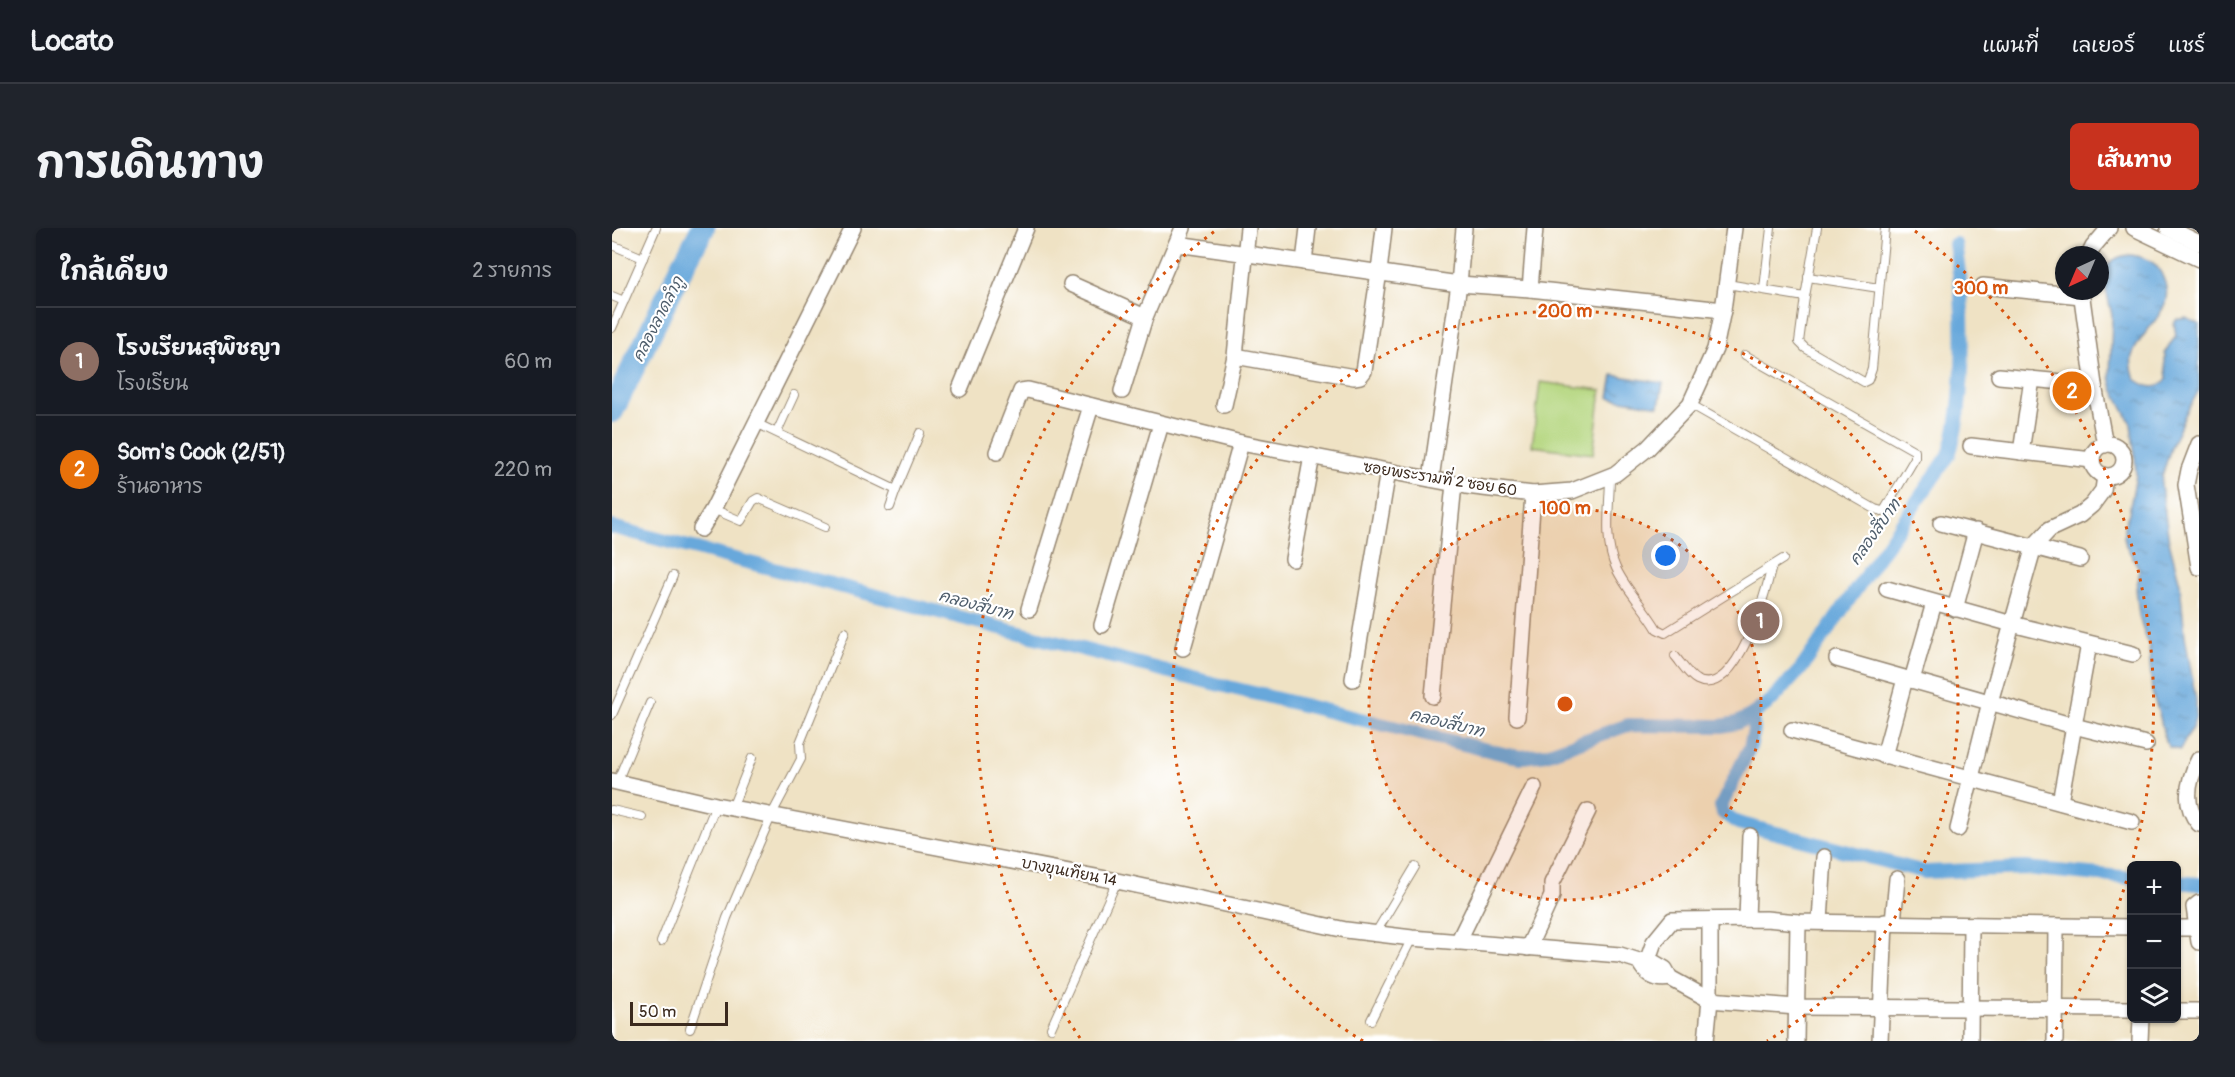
<!DOCTYPE html>
<html lang="th">
<head>
<meta charset="utf-8">
<style>
  :root { --surface:#171b24; --page:#20242c; --text:#f1f3f6; --muted:#9ea1a6; --line:#363941; --accent:#c8321e }
  body { margin:0; font-family:Pangolin,"Playpen Sans Thai",sans-serif; background:var(--page); color:var(--text) }
  .controls { position:absolute; right:18px; bottom:18px; display:grid; overflow:hidden; border-radius:9px; box-shadow:0 2px 4px #0004 }
  .controls button { width:54px; height:54px; display:grid; place-items:center; padding:0; border:0; border-bottom:2px solid var(--line); background:var(--surface); color:var(--text); font:30px sans-serif }
  .compass { position:absolute; left:1443px; top:18px; width:54px; height:54px; border-radius:50%; background:var(--surface); box-shadow:0 2px 4px #0004; rotate:224deg }
  .scale { position:absolute; left:18px; bottom:15px; width:98px; box-sizing:border-box; padding-left:6px; border:3px solid #3b2a1e; border-top:0; font-size:16px; line-height:21px; white-space:nowrap; color:#3b2a1e; -webkit-text-stroke:4px #fff; paint-order:stroke }
  .you { position:absolute; left:1054px; top:328px; width:21px; height:21px; margin:-15px; border:4px solid #fff; border-radius:50%; background:#1a73e8; box-shadow:0 0 0 9px #1a73e833 }
  .badge { display:grid; place-items:center; width:39px; height:39px; border-radius:50%; background:var(--accent); color:#fff; font-size:20px; font-weight:700 }
  .pin { position:absolute; translate:-50% -50%; border:3px solid #fff; box-shadow:0 2px 6px #0006 }
  .list { margin:0; padding:0; list-style:none }
  h2 { display:flex; justify-content:space-between; align-items:center; height:78px; margin:0; padding:0 24px; font-size:26px }
  h2 small { font-size:20px; font-weight:400; color:var(--muted) }
  .list li { display:grid; grid-template-columns:39px 1fr auto; gap:18px; align-items:center; box-sizing:border-box; height:108px; padding:0 24px; border-top:2px solid var(--line) }
  .list b { display:block; font-size:22px; white-space:nowrap }
  .list p { margin:0; font-size:20px; white-space:nowrap; color:var(--muted) }
  .list em { font-size:20px; font-style:normal; color:var(--muted) }
  .icon { flex:none; width:33px; height:33px; fill:none; stroke:currentColor; stroke-width:2; stroke-linecap:round; stroke-linejoin:round }
  .map { position:relative; flex:none; width:1587px; height:813px; overflow:hidden; border-radius:9px }
  header { display:flex; align-items:center; gap:36px; box-sizing:border-box; height:84px; padding:0 30px; background:var(--surface); border-bottom:2px solid var(--line) }
  header strong { font-size:28px }
  nav { display:flex; gap:33px; margin-inline-start:auto; font-size:21px }
  .intro { display:flex; align-items:center; justify-content:space-between; box-sizing:border-box; height:144px; padding:0 36px }
  h1 { margin:0; font-size:42px }
  .button { padding:15px 27px; border-radius:9px; background:var(--accent); color:#fff; font-size:21px; font-weight:700 }
  main { display:flex; gap:36px; padding:0 36px }
  aside { flex:1; background:var(--surface); border-radius:9px; box-shadow:0 2px 4px #0004 }
  .map>svg:first-child { display:block }
  .green { fill:#b3d57d; stroke:#77804e; stroke-width:1.5 }
  .water { fill:url(#water-ripples); stroke:#51697c; stroke-width:1.5 }
  .lines { fill:none; stroke-linecap:round; stroke-linejoin:round }
  .canal { stroke:#67a8db; stroke-width:14 }
  .river { stroke:#67a8db; stroke-width:24 }
  .lane-casing { stroke:#958671; stroke-width:10 }
  .street-casing { stroke:#958671; stroke-width:18 }
  .lane { stroke:#fff; stroke-width:8 }
  .street { stroke:#fff; stroke-width:15 }
  .ring { fill:none; stroke:#d7540e; stroke-width:3; stroke-dasharray:3 6 }
  .labels { text-anchor:middle; dominant-baseline:central; stroke-width:4.5; stroke-linejoin:round; paint-order:stroke }
  .street-label { font-size:15px; fill:#3b2a1e; stroke:#fff }
  .water-label { font-size:16px; font-style:italic; fill:#4d5c6a; stroke:#fff }
  .centre { fill:#d7540e; stroke:#fff; stroke-width:3 }
  .ring-label { font-size:18px; text-anchor:middle; font-weight:bold; fill:#d7540e; stroke:#fff; stroke-width:4.5; stroke-linejoin:round; paint-order:stroke }
</style>
</head>
<body>
<header>
<strong>Locato</strong>
<nav><a>แผนที่</a><a>เลเยอร์</a><a>แชร์</a></nav>
</header>
<div class="intro"><h1>การเดินทาง</h1><a class="button">เส้นทาง</a></div>
<main>
<aside>
<h2>ใกล้เคียง<small>2 รายการ</small></h2>
<ul class="list">
<li><span class="badge" style="background:#8d6e63">1</span><div><b>โรงเรียนสุพิชญา</b><p>โรงเรียน</p></div><em>60 m</em></li>
<li><span class="badge" style="background:#e8710a">2</span><div><b>Som's Cook (2/51)</b><p>ร้านอาหาร</p></div><em>220 m</em></li>
</ul>
</aside>
<div class="map">
<svg width="1587" height="813" viewBox="0 0 1587 813">
  <defs>
    <pattern id="water-ripples" width="26" height="14" patternUnits="userSpaceOnUse" patternTransform="scale(1.5)"><rect width="26" height="14" fill="#67a8db"/><path d="M2 4q2-2 4 0t4 0M15 11q2-2 4 0t4 0" fill="none" stroke="#5689b1"/></pattern>
  </defs>
  <rect width="100%" height="100%" fill="#fff"/>
  <filter id="ink" filterUnits="userSpaceOnUse"><feTurbulence type="fractalNoise" baseFrequency=".0167" numOctaves="2"/><feDisplacementMap in="SourceGraphic" scale="12" xChannelSelector="R" yChannelSelector="G"/><feConvolveMatrix kernelMatrix="1 2 1 2 8 2 1 2 1" color-interpolation-filters="sRGB"/></filter>
  <filter id="wash" filterUnits="userSpaceOnUse"><feTurbulence type="fractalNoise" baseFrequency=".008" numOctaves="4" result="noise"/><feDisplacementMap in="SourceGraphic" scale="24" xChannelSelector="R" yChannelSelector="G"/><feGaussianBlur stdDeviation="1.35" result="paint"/><feColorMatrix in="noise" values="0 0 0 0 0 0 0 0 0 0 0 0 0 0 0 0 0 1.4 0 .05"/><feComposite in="paint" operator="in"/></filter>
  <g filter="url(#wash)">
    <rect width="100%" height="100%" fill="#efe2c4"/>
    <polygon class="green" points="928,154 989,162 981,226 920,218"/>
    <g class="water">
      <path d="M1519,27C1533,29 1542,32 1549,45C1569,83 1530,97 1520,128C1518,136 1521,144 1523,151C1534,159 1547,164 1555,150L1553,135V125L1564,107L1562,96L1564,92L1574,90L1587,96V162L1572,189L1559,220L1550,248L1549,258L1557,313L1568,356L1573,408L1584,472V488L1581,498L1568,522L1557,519L1553,513L1548,489L1540,464L1537,419L1527,388L1524,360L1527,349V340L1514,318L1512,310V298L1517,285L1524,247L1523,230L1519,196L1501,161L1498,149L1500,87L1490,45C1498,33 1504,28 1519,27Z"/>
      <polygon points="1001,147 1051,155 1047,178 997,170"/>
    </g>
    <g class="lines">
      <g class="canal">
        <path d="M0,299L604,456L896,527L910,529L934,526L1016,497L1109,498L1125,495L1140,487L1159,473L1189,441L1337,227C1355,171 1353,74 1343,16"/>
        <polyline points="1140,487 1142,502 1138,519 1109,578 1111,585 1126,595 1313,644 1413,640 1520,650"/>
        <polyline points="1564,654 1587,656"/>
      </g>
      <polyline class="river" points="0,183 70,39 91,0"/>
    </g>
  </g>
  <g filter="url(#ink)">
    <g class="lines">
      <g class="lane-casing">
        <g id="lane">
          <polyline points="1205,0 1193,69 1187,114 1193,120 1252,154 1256,152 1260,141 1273,0"/>
          <polyline points="0,17 31,30"/>
          <polyline points="1196,49 1267,60"/>
          <polyline points="1115,56 1193,69"/>
          <polyline points="1152,61 1159,0"/>
          <polyline points="0,68 12,73"/>
          <polyline points="0,100 44,0"/>
          <polyline points="1078,176 1263,281 1270,283 1273,281 1303,230 1303,223 1133,127"/>
          <polyline points="144,195 284,262 308,205"/>
          <polyline points="165,204 182,167"/>
          <path d="M998,248C998,277 991,313 1004,340C1014,362 1033,380 1045,401L1053,405L1171,331"/>
          <polyline points="278,279 284,262"/>
          <polyline points="101,281 129,293 141,273 146,270 213,299"/>
          <path d="M1063,428C1069,435 1077,448 1085,452C1125,472 1154,363 1160,338"/>
          <polyline points="0,487 61,348"/>
          <polyline points="5,554 38,475"/>
          <polyline points="120,580 140,530"/>
          <polyline points="0,582 30,589"/>
          <polyline points="763,706 803,639"/>
          <polyline points="49,714 104,577"/>
          <polyline points="759,792 800,710"/>
          <polyline points="439,800 505,653"/>
          <polyline points="78,801 115,690 160,586 189,531 188,515 233,404"/>
        </g>
      </g>
      <g class="street-casing">
        <g id="street">
          <polyline points="1522,0 1587,31"/>
          <polyline points="1556,0 1587,15"/>
          <polyline points="565,16 847,56 918,61 1111,82"/>
          <polyline points="1477,27 1481,19 1497,0"/>
          <polyline points="692,34 696,0"/>
          <polyline points="459,56 533,89"/>
          <polyline points="1371,58 1469,68"/>
          <polyline points="918,61 923,0"/>
          <polyline points="1469,63 1482,157 1493,217"/>
          <polyline points="623,128 742,149 748,148 752,143 767,44 772,0"/>
          <polyline points="1387,148 1482,157"/>
          <polyline points="348,161 414,0"/>
          <polyline points="510,163 533,89 571,0"/>
          <polyline points="612,177 623,128 636,0"/>
          <polyline points="1587,216 1577,242 1574,257 1587,339"/>
          <circle cx="1496" cy="232" r="16"/>
          <polyline points="1359,218 1480,232"/>
          <polyline points="385,224 409,163 416,162 629,215 854,258 921,266 960,263 1003,246 1036,220 1078,176 1103,121 1111,82 1122,0"/>
          <polyline points="1409,224 1420,151"/>
          <polyline points="819,251 847,56 852,0"/>
          <polyline points="1329,295 1468,331"/>
          <polyline points="89,301 101,281 241,0"/>
          <polyline points="681,331 700,228"/>
          <polyline points="1275,361 1400,396 1521,426"/>
          <polyline points="417,381 479,178"/>
          <polyline points="1343,381 1364,303"/>
          <polyline points="490,397 549,196"/>
          <polyline points="571,420 629,215"/>
          <polyline points="1225,431 1462,498 1534,516"/>
          <polyline points="741,451 776,243"/>
          <polyline points="1300,452 1322,375"/>
          <polyline points="821,468 842,256"/>
          <polyline points="905,489 921,266"/>
          <polyline points="1180,502 1520,594"/>
          <polyline points="1272,528 1293,451"/>
          <path d="M1587,531C1576,552 1570,576 1587,596"/>
          <polyline points="0,553 104,577 505,653 734,702 800,710 1008,727 1027,733 1036,731 1053,741 1058,750 1098,772 1184,779 1520,781"/>
          <polyline points="1448,574 1477,416"/>
          <polyline points="1346,601 1378,474 1422,318 1438,301 1468,287 1480,277 1491,262 1493,248"/>
          <polyline points="1587,675 1582,679 1587,714"/>
          <polyline points="1135,691 1138,608"/>
          <polyline points="1208,693 1212,629"/>
          <polyline points="1281,694 1285,651"/>
          <polyline points="1564,700 1585,700"/>
          <polyline points="846,714 922,559"/>
          <polyline points="916,720 940,668 940,655 976,583"/>
          <polyline points="1036,731 1042,714 1060,692 1154,691 1186,694 1520,699"/>
          <path d="M1027,733C1033,746 1043,753 1058,750"/>
          <polyline points="1564,783 1587,783"/>
          <polyline points="1094,813 1098,772 1098,692"/>
          <polyline points="1184,813 1186,694"/>
          <polyline points="1268,813 1273,694"/>
          <polyline points="1358,813 1359,697"/>
          <polyline points="1443,813 1444,698"/>
          <polyline points="1528,813 1529,790"/>
        </g>
      </g>
      <use href="#lane" class="lane"/>
      <use href="#street" class="street"/>
    </g>
  </g>
  <circle cx="953" cy="476" r="196" fill="#d7540e" fill-opacity=".12"/>
  <g class="ring">
    <circle cx="953" cy="476" r="196"/>
    <path d="M751 813A393 393 0 1 1 1155 813"/>
    <path d="M468 810A589 589 0 0 1 603 3M1303 3A589 589 0 0 1 1438 810"/>
  </g>
  <g class="labels">
    <g class="street-label">
      <text transform="translate(828 251) rotate(9)">ซอยพระรามที่ 2 ซอย 60</text>
      <text transform="translate(457 644) rotate(11)">บางขุนเทียน 14</text>
    </g>
    <g class="water-label">
      <text transform="translate(46 91) rotate(-63)">คลองลาดลำภู</text>
      <text transform="translate(1263 304) rotate(-55)">คลองสี่บาท</text>
      <text transform="translate(364 377) rotate(15)">คลองสี่บาท</text>
      <text transform="translate(835 495) rotate(14)">คลองสี่บาท</text>
    </g>
  </g>
  <circle cx="953" cy="476" r="9" class="centre"/>
  <g class="ring-label">
    <text x="1369" y="66">300 m</text>
    <text x="953" y="89">200 m</text>
    <text x="953" y="286">100 m</text>
  </g>
</svg>
<div class="controls">
<button>+</button>
<button>−</button>
<button><svg class="icon" aria-label="layers" viewBox="0 0 24 24"><path d="M12 4l9 5-9 5-9-5zM3 14l9 5 9-5"/></svg></button>
</div>
<svg class="compass" viewBox="-18 -18 36 36"><path d="M0-13l5 13h-10z" fill="#e53935"/><path d="M0 13l5-13h-10z" fill="#9ea1a6"/></svg>
<div class="scale">50 m</div>
<div class="you"></div>
<div class="pin badge" style="left:1148px;top:393px;background:#8d6e63">1</div>
<div class="pin badge" style="left:1460px;top:163px;background:#e8710a">2</div>
</div>
</main>
</body>
</html>
